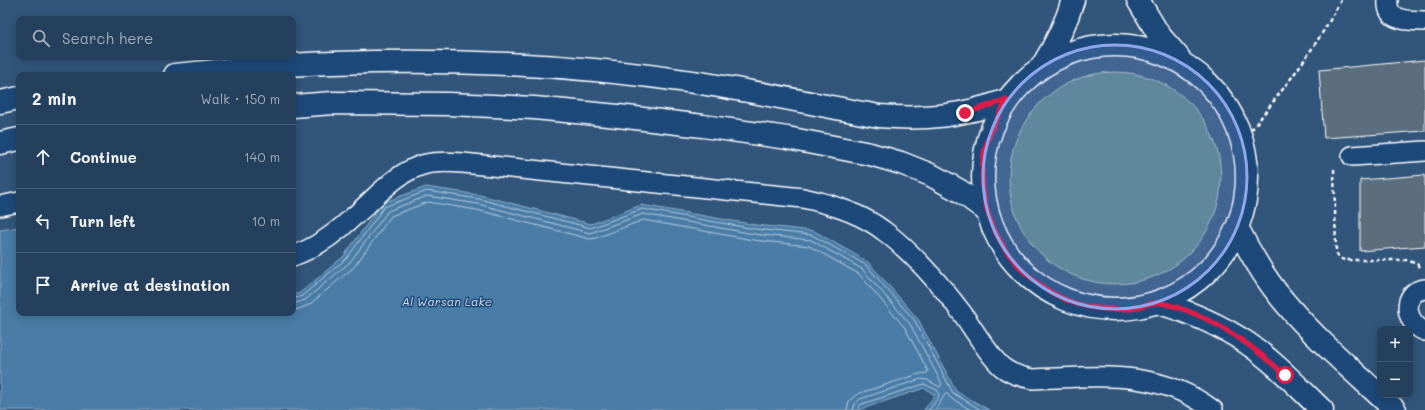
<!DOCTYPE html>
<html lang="en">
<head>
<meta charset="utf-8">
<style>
  :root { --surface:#25405c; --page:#314b65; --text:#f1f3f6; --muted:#a3afbb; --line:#425972 }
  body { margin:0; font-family:Mali,sans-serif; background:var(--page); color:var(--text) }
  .controls { position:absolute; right:12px; bottom:12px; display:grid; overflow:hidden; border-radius:8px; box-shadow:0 2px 10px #0003 }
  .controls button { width:36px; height:36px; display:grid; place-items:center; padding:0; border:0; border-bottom:1px solid var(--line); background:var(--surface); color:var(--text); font:20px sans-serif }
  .stop { position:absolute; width:12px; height:12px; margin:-9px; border:3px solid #e11d48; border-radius:50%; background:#fff }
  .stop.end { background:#e11d48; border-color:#fff; box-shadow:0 1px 4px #0008 }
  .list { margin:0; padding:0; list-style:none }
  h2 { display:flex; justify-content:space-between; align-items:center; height:52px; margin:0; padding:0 16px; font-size:17px }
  h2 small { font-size:13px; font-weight:400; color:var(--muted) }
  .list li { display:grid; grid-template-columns:26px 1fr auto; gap:12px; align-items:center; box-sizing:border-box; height:64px; padding:0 16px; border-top:1px solid var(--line) }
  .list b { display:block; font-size:15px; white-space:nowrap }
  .list em { font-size:13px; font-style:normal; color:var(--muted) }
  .icon { flex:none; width:22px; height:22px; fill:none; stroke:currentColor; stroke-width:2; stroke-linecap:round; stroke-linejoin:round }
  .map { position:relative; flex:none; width:1425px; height:410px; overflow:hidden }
  .search { position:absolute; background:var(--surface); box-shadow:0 2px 10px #0003; left:16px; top:16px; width:280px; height:44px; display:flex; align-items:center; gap:10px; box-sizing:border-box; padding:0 14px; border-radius:8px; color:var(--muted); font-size:15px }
  .panel { position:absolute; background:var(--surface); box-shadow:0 2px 10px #0003; left:16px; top:72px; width:280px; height:244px; border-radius:8px }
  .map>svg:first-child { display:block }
  .green { fill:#558189; stroke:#aac0c4 }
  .water { fill:#4a7ca7; stroke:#92b0ca }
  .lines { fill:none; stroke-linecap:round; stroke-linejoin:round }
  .shore { stroke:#b7cbdc; stroke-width:1 }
  .building { fill:#5c6e7d; stroke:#fff }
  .street-casing { stroke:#fff; stroke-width:22 }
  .secondary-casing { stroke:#fff; stroke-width:25 }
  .path { stroke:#fff; stroke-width:2.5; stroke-dasharray:4 3; stroke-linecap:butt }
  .street { stroke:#1f4a7a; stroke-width:19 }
  .secondary { stroke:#1f4a7a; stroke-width:22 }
  .route { stroke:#e11d48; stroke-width:5 }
  .marked { fill:#8ea6ec; fill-opacity:0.2; stroke:#8ea6ec; stroke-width:3; stroke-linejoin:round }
  .labels { text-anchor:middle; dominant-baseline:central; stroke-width:3; stroke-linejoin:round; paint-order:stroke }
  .water-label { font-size:12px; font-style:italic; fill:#d2dee9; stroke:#1f4a7a }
</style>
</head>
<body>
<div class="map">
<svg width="1425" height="410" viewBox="0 0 1425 410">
  <rect width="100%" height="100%" fill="#31557b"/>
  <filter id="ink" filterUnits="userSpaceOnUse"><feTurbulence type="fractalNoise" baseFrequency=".025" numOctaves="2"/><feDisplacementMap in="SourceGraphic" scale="8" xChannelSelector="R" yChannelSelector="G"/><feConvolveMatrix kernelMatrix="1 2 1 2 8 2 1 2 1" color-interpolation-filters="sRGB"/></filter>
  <g filter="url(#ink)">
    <circle class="green" cx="1115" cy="178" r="106"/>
    <polygon class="water" points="426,187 480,195 591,224 641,205 756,225 814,231 868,262 918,319 956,391 989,410 924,410 935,395 924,388 859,410 0,410 0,230 19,227 19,313 293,313 293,295 300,293 344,256 382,203"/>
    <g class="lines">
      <g class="shore">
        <polyline points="293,299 302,296 347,258 384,207 427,191 479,199 591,228 642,209 755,229 812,235 866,265 915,321 953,393 981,410"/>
        <polyline points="293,304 305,300 350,262 388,211 427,196 478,204 590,233 643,214 754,234 811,240 862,269 910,324 942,384 940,387 927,380 921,379 860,399 855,404 853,410"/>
        <polyline points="293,310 299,309 309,305 354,267 391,216 428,202 477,210 590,239 596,238 643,220 753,240 809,246 859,274 905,328 928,371 927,373 919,374 857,394 849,401 847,410"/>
        <polyline points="858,410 859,406 862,404 924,384 937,390 939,394 938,398 929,410"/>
        <polyline points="935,410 946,393 952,399 971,410"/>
      </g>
    </g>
    <g class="building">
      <polygon points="1425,60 1425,131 1324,138 1319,70"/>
      <polygon points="1425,175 1425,246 1360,251 1360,180"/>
    </g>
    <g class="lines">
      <g class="street-casing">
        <g id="street">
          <path d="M1388,0C1386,23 1409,20 1425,21"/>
          <polyline points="1352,156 1425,151"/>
          <polyline points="0,206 19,202"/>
          <path d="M293,256C315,248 335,234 352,218C375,199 396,171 426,164C438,161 451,162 463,163L803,198C831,204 861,213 884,231C911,251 942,286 962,313C973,328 988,355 1002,367C1011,374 1021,377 1033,379C1097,377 1158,368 1213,410"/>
          <path d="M1425,289C1401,291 1404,324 1425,331"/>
        </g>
      </g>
      <g class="secondary-casing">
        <g id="secondary">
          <polyline points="1138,0 1159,35 1179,58"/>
          <circle cx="1115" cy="177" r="132"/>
          <path d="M1043,65C1056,44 1066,23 1073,0"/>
          <path d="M175,75C228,70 281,64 334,63C453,59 576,64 693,82C755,91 817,105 879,116C926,120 962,116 1007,100"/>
          <polyline points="0,102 19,98"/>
          <polyline points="293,106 333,103 449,104 534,108 618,116 703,126 787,138 870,154 901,163 931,175 960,191 986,210"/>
          <polyline points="0,143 19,139"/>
          <path d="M1238,229C1250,253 1264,277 1282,299C1315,339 1357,374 1395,410"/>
          <path d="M1159,303C1190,312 1220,325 1247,343C1275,362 1298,387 1322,410"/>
        </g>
      </g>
      <g class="path">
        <path d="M1243,141C1277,96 1315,51 1341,0"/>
        <path d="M1334,169L1336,250C1337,257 1341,260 1347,260H1407L1417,264L1420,269"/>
      </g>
      <use href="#street" class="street"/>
      <use href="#secondary" class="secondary"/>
    </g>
  </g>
  <g class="lines" filter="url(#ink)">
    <path class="route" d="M965,113L1007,100C998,117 988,134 984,153C973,219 1014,283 1077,304C1094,309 1114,310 1131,309C1140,308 1152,301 1161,303C1208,313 1250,343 1285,375"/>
  </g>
  <path class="marked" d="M983 177a132 132 0 1 1 264 0a132 132 0 1 1-264 0Z"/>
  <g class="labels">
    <g class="water-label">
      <text x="447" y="301">Al Warsan Lake</text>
    </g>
  </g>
</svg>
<div class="controls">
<button>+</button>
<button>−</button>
</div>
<div class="stop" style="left:1285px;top:375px"></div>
<div class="stop end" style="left:965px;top:113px"></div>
<div class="search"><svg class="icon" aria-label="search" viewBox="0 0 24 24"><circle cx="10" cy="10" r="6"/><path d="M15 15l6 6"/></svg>Search here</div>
<section class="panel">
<h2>2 min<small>Walk · 150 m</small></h2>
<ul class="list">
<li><svg class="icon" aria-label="ahead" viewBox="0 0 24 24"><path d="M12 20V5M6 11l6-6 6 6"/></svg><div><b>Continue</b></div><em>140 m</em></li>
<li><svg class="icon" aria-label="left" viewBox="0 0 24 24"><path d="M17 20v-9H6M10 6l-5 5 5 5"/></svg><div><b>Turn left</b></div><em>10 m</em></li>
<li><svg class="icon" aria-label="arrive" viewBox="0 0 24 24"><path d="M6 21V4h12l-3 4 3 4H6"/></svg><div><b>Arrive at destination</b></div></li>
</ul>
</section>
</div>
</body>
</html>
